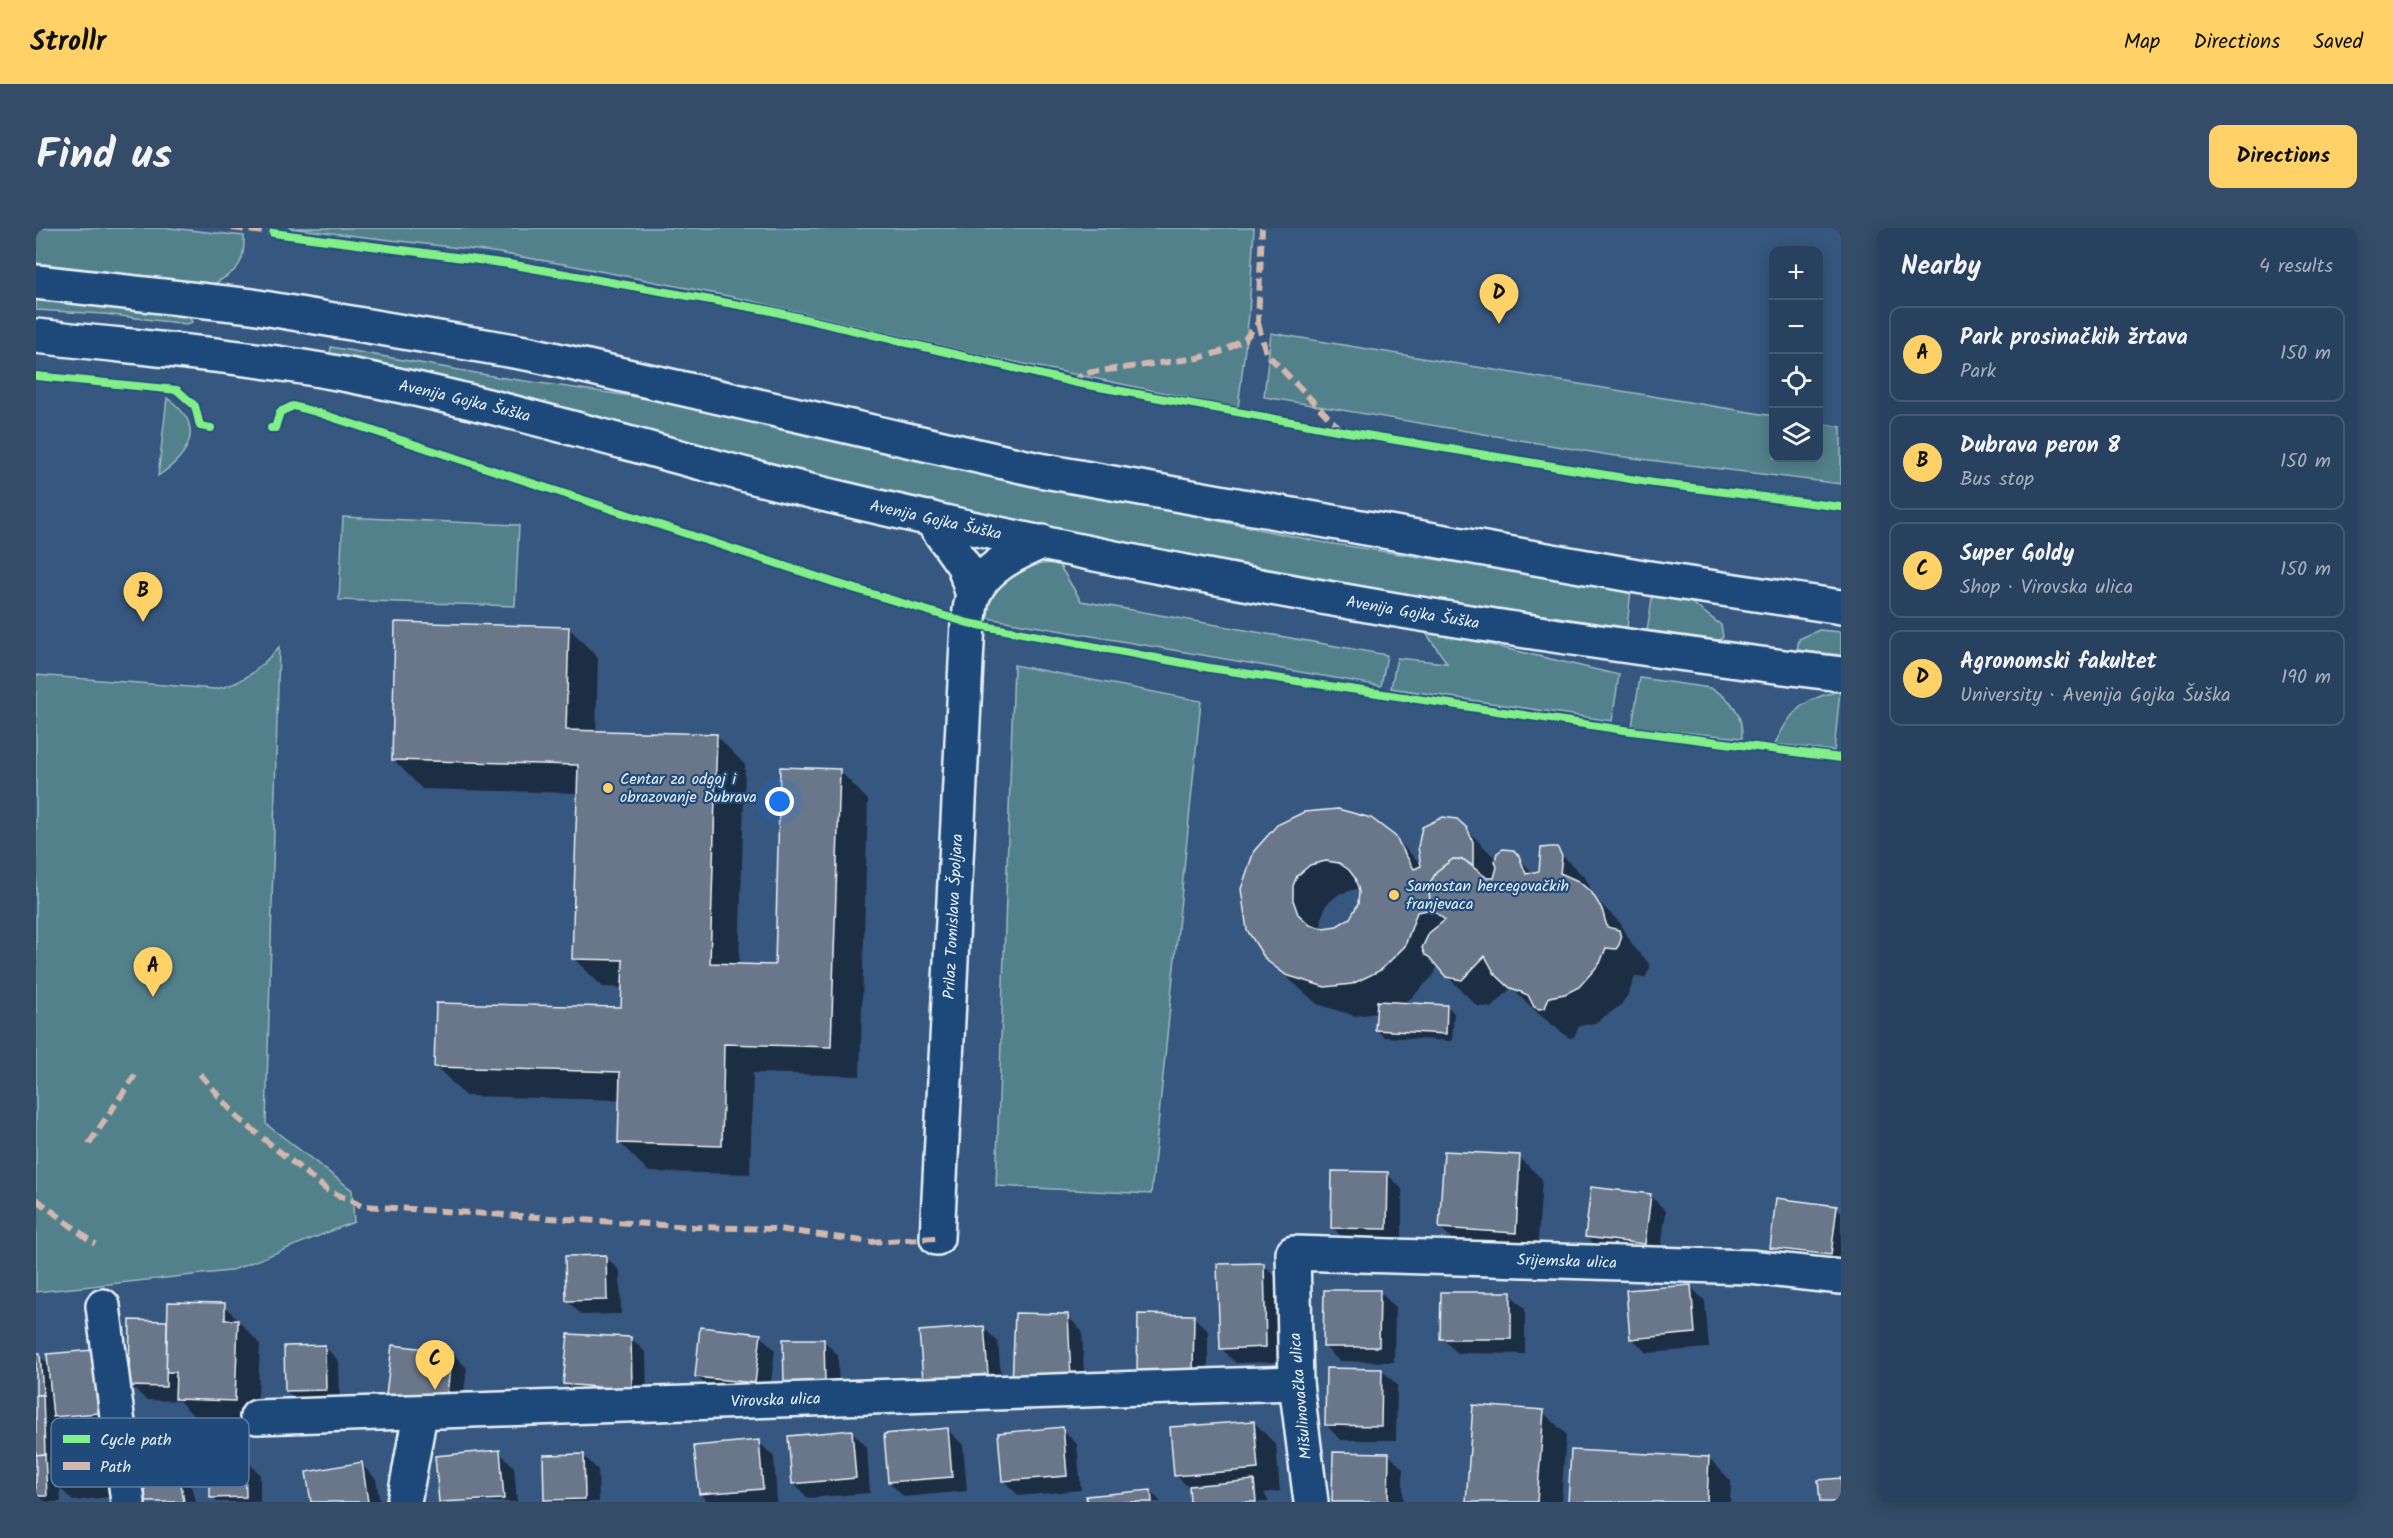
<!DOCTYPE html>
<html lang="en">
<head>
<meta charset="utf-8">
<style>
  :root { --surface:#28415f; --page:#344c68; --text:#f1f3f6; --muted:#a5afbd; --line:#445a74; --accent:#ffd166 }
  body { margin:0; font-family:Kalam,sans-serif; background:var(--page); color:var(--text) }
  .controls { position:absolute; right:18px; top:18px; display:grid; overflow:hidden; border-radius:12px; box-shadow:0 3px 15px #0003 }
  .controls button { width:54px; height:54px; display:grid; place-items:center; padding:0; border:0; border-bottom:2px solid var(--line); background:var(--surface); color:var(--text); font:30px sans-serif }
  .you { position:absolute; left:744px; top:574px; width:21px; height:21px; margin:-15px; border:4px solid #fff; border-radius:50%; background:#1a73e8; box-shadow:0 0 0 9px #1a73e833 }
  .badge { display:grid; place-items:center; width:39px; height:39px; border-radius:50%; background:var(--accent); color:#111; font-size:20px; font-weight:700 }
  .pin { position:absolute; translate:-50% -50px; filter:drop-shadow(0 2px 3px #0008) }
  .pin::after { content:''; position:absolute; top:32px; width:21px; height:18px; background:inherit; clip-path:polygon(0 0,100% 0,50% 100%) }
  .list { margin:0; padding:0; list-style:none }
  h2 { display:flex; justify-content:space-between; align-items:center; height:78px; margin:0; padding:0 24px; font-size:26px }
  h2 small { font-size:20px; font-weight:400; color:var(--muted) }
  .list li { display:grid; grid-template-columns:39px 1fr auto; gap:18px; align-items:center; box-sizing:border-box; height:96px; margin:0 12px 12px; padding:0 12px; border:2px solid var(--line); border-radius:12px }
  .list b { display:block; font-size:22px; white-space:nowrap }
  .list p { margin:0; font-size:20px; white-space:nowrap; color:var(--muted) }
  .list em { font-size:20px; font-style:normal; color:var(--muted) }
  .icon { flex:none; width:33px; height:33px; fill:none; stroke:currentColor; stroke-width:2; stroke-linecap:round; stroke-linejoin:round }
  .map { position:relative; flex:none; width:1805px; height:1274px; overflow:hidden; border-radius:12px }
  header { display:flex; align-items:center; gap:36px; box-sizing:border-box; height:84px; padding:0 30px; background:var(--accent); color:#111 }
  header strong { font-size:28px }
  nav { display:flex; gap:33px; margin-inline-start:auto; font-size:21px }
  .intro { display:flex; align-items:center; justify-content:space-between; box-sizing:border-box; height:144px; padding:0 36px }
  h1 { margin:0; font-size:42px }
  .button { padding:15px 27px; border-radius:12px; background:var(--accent); color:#111; font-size:21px; font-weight:700 }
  main { display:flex; gap:36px; padding:0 36px }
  aside { flex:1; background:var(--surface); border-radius:12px; box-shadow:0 3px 15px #0003 }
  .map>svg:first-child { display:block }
  .green { fill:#52818b; stroke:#9db9c2; stroke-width:1.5 }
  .shadow { fill:#0007; fill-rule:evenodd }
  .building { fill:#6b768a; stroke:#e8f1f8; stroke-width:1.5; fill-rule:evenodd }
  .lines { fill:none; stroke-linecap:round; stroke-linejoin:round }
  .minor-casing { stroke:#e8f1f8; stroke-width:38 }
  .major-casing { stroke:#e8f1f8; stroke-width:38 }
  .minor { stroke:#1f4a7a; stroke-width:33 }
  .major { stroke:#1f4a7a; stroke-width:33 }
  .quiet { stroke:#d1b7ad; stroke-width:6; stroke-dasharray:12 6; stroke-linecap:butt }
  .cycleway-casing { stroke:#1f4a7a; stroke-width:11 }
  .cycleway { stroke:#82f089; stroke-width:8 }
  .poi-dot { fill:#ffd166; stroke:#1f4a7a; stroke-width:2 }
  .labels { text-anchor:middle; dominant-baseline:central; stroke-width:4.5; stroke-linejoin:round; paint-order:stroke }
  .street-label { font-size:16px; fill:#e8f1f8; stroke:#1f4a7a }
  .poi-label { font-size:16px; fill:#e8f1f8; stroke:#1f4a7a; text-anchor:start }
  .key { fill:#1f4a7a; stroke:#5b7ca0; stroke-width:1.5 }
  .key-label { font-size:16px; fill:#e8f1f8 }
</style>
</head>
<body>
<header>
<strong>Strollr</strong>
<nav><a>Map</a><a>Directions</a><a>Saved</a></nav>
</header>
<div class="intro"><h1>Find us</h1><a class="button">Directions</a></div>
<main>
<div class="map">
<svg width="1805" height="1274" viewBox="0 0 1805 1274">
  <rect width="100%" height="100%" fill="#36577f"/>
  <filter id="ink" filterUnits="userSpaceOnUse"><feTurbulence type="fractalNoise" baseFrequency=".0167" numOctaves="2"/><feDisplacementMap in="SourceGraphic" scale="12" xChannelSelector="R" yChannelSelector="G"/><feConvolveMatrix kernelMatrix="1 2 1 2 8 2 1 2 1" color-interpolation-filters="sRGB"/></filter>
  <g filter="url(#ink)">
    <g class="green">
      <path d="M0,0H134L208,8C209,37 202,42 178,56L0,35Z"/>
      <polygon points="253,0 1218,0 1213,86 1202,180 945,127 712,72 533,37 457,24"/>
      <polygon points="0,72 152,86 156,94 150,96 68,86 0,82"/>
      <polygon points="1235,105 1737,188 1738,230 1782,230 1783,195 1805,199 1805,256 1573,227 1228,169"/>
      <polygon points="295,119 462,149 615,171 865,228 1285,314 1595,361 1591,400 1377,367 1055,308 829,259 410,151 294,126"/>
      <path d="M131,170C170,197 155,226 122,248Z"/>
      <polygon points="307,289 483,297 479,378 303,372"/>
      <path d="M1022,335L1045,373L1351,427L1345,458L946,389C960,347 979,336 1022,335Z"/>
      <polygon points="1617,365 1653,373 1685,397 1687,409 1683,413 1611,403"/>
      <polygon points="1783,402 1805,404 1805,427 1761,422 1763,411"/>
      <polygon points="1395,403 1583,447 1576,493 1355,460 1361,430 1411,435 1390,405"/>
      <path d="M243,419L230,896L316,962L318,994L194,1043L0,1064V447L179,461C208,456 223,441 243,419Z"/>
      <polygon points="978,437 1165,473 1115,966 960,958"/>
      <path d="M1604,450L1674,460C1696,470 1707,486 1706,510L1596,499Z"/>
      <path d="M1804,463L1798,523L1739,516C1754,483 1768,470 1804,463Z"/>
    </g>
    <g class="shadow">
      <polygon points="533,400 562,430 560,504 680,507 709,537 703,737 740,738 803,542 832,572 824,848 717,845 714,946 613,944 583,914 584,872 429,868 400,838 587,781 587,760 567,759 537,730 542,565 386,561 357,531"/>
      <path d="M1430,601L1461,632L1476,624L1498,646L1504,645L1520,621L1550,651L1554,659V665L1585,696L1597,718L1612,734L1614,740L1609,750L1599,749L1593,765L1584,778L1559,795L1543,798L1538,809L1533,810L1505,788L1475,760L1456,780L1441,778L1401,738L1398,747L1374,771L1365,776L1411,778L1418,785L1416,813L1348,809L1341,802L1342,785L1319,788L1281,776L1231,731L1219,623L1358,609L1387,638ZM1320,661L1325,662L1323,677L1315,691L1302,699L1285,701L1286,688L1290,677L1303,666Z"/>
      <polygon points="1483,929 1506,951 1501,1027 1427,1022 1405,1000"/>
      <polygon points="1351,946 1366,961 1366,1016 1312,1015 1297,1000"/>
      <polygon points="1615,968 1630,983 1624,1030 1565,1023 1550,1008"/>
      <polygon points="1800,979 1805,984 1805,1041 1751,1034 1736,1019"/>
      <polygon points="569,1028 584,1043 585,1086 546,1087 531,1072"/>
      <polygon points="1227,1036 1242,1051 1245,1134 1200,1135 1185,1120"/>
      <polygon points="1654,1058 1669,1073 1673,1120 1611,1125 1596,1110"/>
      <polygon points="1344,1064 1359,1079 1358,1134 1303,1133 1288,1118"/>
      <polygon points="1474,1066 1489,1081 1489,1126 1421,1125 1406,1110"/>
      <polygon points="188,1077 224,1116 221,1194 163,1193 143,1173 110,1172 95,1157 131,1094 133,1096"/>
      <polygon points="1031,1088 1046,1103 1049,1166 993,1170"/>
      <polygon points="1157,1088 1172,1103 1172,1158 1117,1157 1102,1143"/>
      <polygon points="947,1099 962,1114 966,1160 889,1151"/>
      <polygon points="724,1107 739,1122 733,1170 675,1163 660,1148"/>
      <polygon points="595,1110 610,1125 611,1176 543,1170 528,1155"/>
      <polygon points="787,1112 802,1127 803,1171 764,1171"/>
      <polygon points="288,1118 303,1133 304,1177 265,1177 250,1163"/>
      <polygon points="57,1124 77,1200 34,1204 21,1191 23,1228 31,1227 29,1214 91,1267 37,1273 24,1260 25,1274 0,1274 0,1126 14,1137"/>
      <polygon points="416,1125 431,1140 425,1188 366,1181 351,1166"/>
      <polygon points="1346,1142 1361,1157 1360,1212 1305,1212 1290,1197"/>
      <polygon points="1507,1184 1530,1206 1525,1274 1431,1274"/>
      <polygon points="1218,1194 1240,1217 1244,1263 1228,1265 1233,1274 1156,1274 1155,1262 1140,1247"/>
      <polygon points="1026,1201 1041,1216 1045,1262 983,1268 968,1253"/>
      <polygon points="912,1202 927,1217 931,1263 868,1269 853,1254"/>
      <polygon points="816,1204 831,1219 834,1265 772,1270 757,1255"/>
      <polygon points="723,1214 738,1229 741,1274 672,1274 664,1266"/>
      <polygon points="463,1224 478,1239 481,1274 404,1274 401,1229"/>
      <polygon points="1352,1226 1367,1241 1367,1274 1297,1274"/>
      <polygon points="547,1227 562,1242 563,1274 512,1274 509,1271"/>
      <polygon points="1673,1230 1695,1253 1694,1274 1534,1274"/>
      <polygon points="209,1231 224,1246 224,1274 181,1274 176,1269"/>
      <polygon points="325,1236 340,1251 344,1274 276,1274"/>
      <polygon points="142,1246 157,1261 160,1274 105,1274"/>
      <polygon points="1115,1264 1125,1274 1052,1274"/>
    </g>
    <g class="building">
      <polygon points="359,394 533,399 530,502 681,506 674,735 739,737 744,539 804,541 795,819 688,816 686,918 582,915 584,844 398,839 400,775 585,779 587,732 536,731 542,537 356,532"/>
      <path d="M1302,581L1335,590L1359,608L1378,641L1385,638L1382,619L1386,599L1407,589L1421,591L1431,600L1437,614V638L1428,632L1417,631L1401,643L1393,657L1394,676L1397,681L1381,684L1369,718L1345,742L1316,756L1289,759L1250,747L1230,732L1211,702L1205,661L1218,623L1241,597L1268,584ZM1290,633L1303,635L1313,642L1319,650L1323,663L1322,676L1314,690L1301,698L1287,700L1274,697L1262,686L1257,672V658L1261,648L1274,637Z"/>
      <polygon points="1514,619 1521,619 1526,628 1524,645 1542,653 1556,665 1566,681 1571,699 1583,702 1585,710 1583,717 1580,721 1570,720 1564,735 1543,759 1529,766 1513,769 1509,780 1503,781 1498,779 1492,767 1473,759 1459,746 1449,728 1426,752 1410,749 1393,729 1389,727 1386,720 1393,705 1409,692 1400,685 1394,676 1393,657 1401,643 1417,631 1428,632 1451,650 1458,650 1461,639 1459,633 1461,625 1467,621 1477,622 1483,628 1490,646 1503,643 1505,620"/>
      <polygon points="1341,773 1411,777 1410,806 1339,802"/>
      <polygon points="1408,923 1484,927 1480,1005 1403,1000"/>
      <polygon points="1296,943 1352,944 1351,1001 1295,1000"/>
      <polygon points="1555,959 1615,966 1609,1016 1549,1009"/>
      <polygon points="1740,970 1801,978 1795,1027 1734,1020"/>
      <polygon points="570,1027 571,1072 530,1073 529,1028"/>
      <polygon points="1228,1035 1230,1119 1184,1121 1181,1036"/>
      <polygon points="1655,1057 1659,1105 1594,1111 1590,1062"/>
      <polygon points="1288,1062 1344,1062 1343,1119 1287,1119"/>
      <polygon points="1405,1064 1475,1064 1475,1111 1404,1111"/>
      <polygon points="132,1074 189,1075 189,1092 202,1092 199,1173 139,1171 140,1144 130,1144"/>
      <polygon points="979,1085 1032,1086 1035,1151 976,1156"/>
      <polygon points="1102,1086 1158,1087 1157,1144 1101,1143"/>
      <polygon points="94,1092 131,1093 130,1159 93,1158"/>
      <polygon points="948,1098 952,1146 887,1152 883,1103"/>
      <polygon points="664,1099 725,1106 719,1155 659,1149"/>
      <polygon points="532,1106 595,1109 596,1162 527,1156"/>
      <polygon points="747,1111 788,1111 789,1156 748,1157"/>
      <polygon points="289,1117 290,1162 249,1163 248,1118"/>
      <polygon points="356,1117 416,1124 410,1174 350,1167"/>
      <polygon points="57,1122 63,1185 17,1189 11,1126"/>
      <polygon points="0,1125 4,1125 7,1167 0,1167"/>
      <polygon points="1290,1140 1346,1141 1345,1198 1289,1197"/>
      <polygon points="0,1167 7,1167 9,1226 0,1227"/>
      <polygon points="1437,1177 1508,1182 1501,1274 1430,1274"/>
      <polygon points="1218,1193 1222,1241 1138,1248 1134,1199"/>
      <polygon points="1027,1199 1031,1248 966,1253 962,1205"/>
      <polygon points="912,1200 916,1249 852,1254 848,1206"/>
      <polygon points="816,1202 820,1250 756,1256 752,1208"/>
      <polygon points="71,1207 76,1252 21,1259 17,1227 29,1226 28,1213"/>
      <polygon points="723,1212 727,1261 663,1266 658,1218"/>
      <polygon points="464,1222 468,1271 403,1274 399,1228"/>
      <polygon points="1535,1222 1673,1229 1671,1274 1532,1274"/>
      <polygon points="1297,1224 1353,1225 1352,1274 1296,1274"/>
      <polygon points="9,1226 11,1268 0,1268 0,1227"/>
      <polygon points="548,1226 549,1271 508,1272 507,1227"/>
      <polygon points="209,1229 210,1269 174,1270 174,1230"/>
      <polygon points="326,1234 332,1274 275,1274 270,1244"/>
      <polygon points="143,1244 148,1274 104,1274 100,1252"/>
      <polygon points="1805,1250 1805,1274 1784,1274 1782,1252"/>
      <polygon points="1218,1252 1220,1274 1154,1274 1153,1258"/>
      <polygon points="1115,1262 1116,1274 1051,1274 1050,1268"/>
    </g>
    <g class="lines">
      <g class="minor-casing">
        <g id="minor">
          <polyline points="894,290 928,338 937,367"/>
          <path id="s1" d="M901,1010L932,395C934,387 934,376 937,368C948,339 981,325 1006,314"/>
          <polyline points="67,1078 92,1274"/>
          <path id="s2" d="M221,1189L1260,1155"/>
          <polyline points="368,1274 384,1186"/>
          <path id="s3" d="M1275,1274L1260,1155L1257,1025L1714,1039L1805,1049"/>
        </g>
      </g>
      <g class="major-casing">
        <g id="major">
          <polyline points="0,54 216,78 495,126 1003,242 1607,349 1805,379"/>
          <path id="s4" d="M0,108C104,120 209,127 312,147C439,171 563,208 688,241C768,263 850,281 931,299C1219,362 1512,411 1805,446"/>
        </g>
      </g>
      <use href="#minor" class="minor"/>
      <use href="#major" class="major"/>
      <g class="quiet">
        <polyline points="196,0 243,6"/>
        <polyline points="1222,95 1230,125 1304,201"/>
        <polyline points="1036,154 1049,145 1162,130 1188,123 1209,111 1222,95 1226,0"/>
        <polyline points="164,846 202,890 291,962 326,978 658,999 742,1001 834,1014 901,1010"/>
        <polyline points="53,916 99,847"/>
        <polyline points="0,971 59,1016"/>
      </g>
      <g class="cycleway-casing">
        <g id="cycleway">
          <polyline points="237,5 473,36 731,82 1041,155 1306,203 1618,255 1805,279"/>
          <polyline points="0,148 141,162 159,178 164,198 175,200"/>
          <polyline points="235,200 239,200 244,184 257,178 280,184 800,355 932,395 1174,440 1588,502 1805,530"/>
        </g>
      </g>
      <use href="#cycleway" class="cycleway"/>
    </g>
  </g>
  <g class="poi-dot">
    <circle cx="572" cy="560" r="6"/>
    <circle cx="1358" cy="667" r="6"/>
  </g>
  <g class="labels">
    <g class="street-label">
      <text stroke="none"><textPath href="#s4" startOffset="434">Avenija Gojka Šuška</textPath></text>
      <text stroke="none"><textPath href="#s4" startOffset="920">Avenija Gojka Šuška</textPath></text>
      <text stroke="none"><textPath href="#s4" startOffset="1406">Avenija Gojka Šuška</textPath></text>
      <text stroke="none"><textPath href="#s1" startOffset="322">Prilaz Tomislava Špoljara</textPath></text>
      <text stroke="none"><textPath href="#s3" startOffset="524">Srijemska ulica</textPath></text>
      <text transform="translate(1265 1168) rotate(-95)">Mišulinovačka ulica</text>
      <text stroke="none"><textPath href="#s2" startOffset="519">Virovska ulica</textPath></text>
    </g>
    <g class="poi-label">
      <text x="584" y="551">Centar za odgoj i<tspan x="584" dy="18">obrazovanje Dubrava</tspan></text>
      <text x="1370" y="658">Samostan hercegovačkih<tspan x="1370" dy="18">franjevaca</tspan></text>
    </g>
  </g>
  <rect x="15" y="1190" width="198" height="69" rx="9" class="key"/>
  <rect x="27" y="1207" width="27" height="8" fill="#82f089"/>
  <rect x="27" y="1234" width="27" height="8" fill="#d1b7ad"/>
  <g class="key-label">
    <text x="64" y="1217">Cycle path</text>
    <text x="64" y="1244">Path</text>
  </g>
</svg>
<div class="controls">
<button>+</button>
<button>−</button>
<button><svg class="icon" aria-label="locate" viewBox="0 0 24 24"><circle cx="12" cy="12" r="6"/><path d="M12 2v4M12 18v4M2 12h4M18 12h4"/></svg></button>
<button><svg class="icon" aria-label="layers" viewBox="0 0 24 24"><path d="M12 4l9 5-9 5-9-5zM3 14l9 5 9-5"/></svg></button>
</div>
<div class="you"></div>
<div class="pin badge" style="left:117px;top:769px">A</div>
<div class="pin badge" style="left:107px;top:394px">B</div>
<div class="pin badge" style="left:399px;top:1162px">C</div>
<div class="pin badge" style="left:1463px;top:96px">D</div>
</div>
<aside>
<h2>Nearby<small>4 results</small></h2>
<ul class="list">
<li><span class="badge">A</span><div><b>Park prosinačkih žrtava</b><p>Park</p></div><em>150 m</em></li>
<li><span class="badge">B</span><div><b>Dubrava peron 8</b><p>Bus stop</p></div><em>150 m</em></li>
<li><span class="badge">C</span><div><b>Super Goldy</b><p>Shop · Virovska ulica</p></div><em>150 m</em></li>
<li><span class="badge">D</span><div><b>Agronomski fakultet</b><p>University · Avenija Gojka Šuška</p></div><em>190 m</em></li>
</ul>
</aside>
</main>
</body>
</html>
